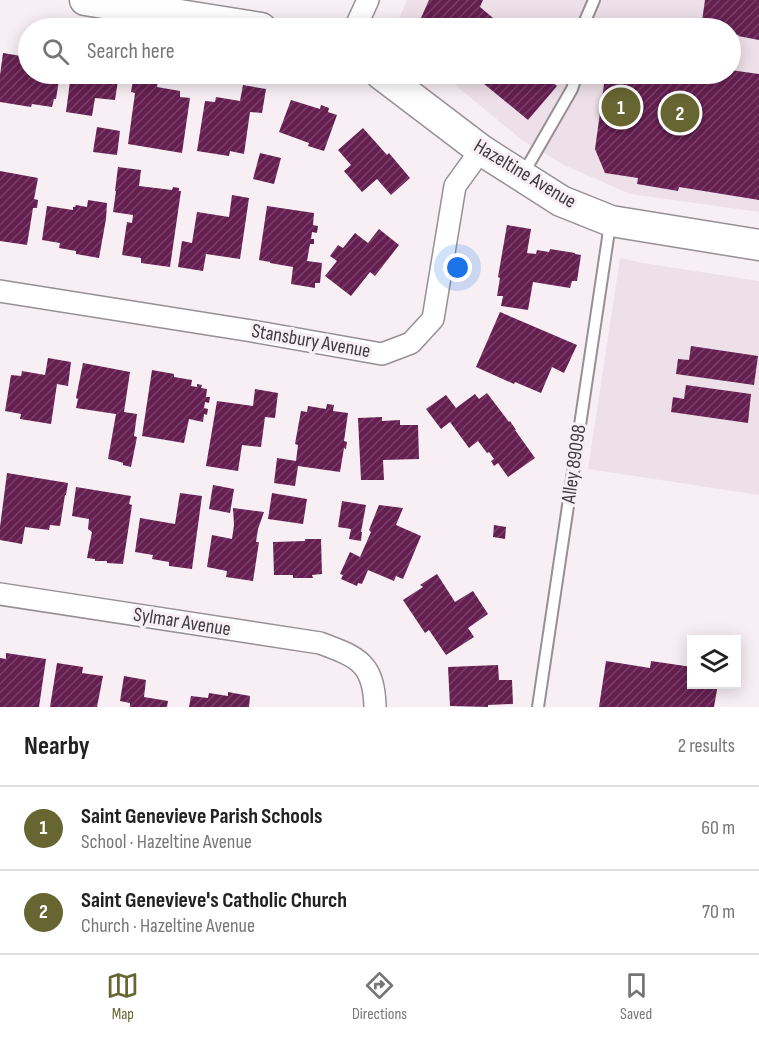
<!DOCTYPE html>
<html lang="en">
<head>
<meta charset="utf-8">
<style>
  :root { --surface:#fff; --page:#f6f6f6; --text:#222; --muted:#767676; --line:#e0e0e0; --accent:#676531 }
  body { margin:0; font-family:"Sofia Sans Condensed",sans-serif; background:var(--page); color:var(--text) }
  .controls { position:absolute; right:18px; bottom:18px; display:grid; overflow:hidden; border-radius:0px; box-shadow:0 3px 15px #0003 }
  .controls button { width:54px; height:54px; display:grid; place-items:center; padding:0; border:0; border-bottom:2px solid var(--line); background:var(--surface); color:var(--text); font:30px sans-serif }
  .you { position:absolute; left:458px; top:268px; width:21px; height:21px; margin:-15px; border:4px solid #fff; border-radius:50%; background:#1a73e8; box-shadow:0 0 0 9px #1a73e833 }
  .badge { display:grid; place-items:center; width:39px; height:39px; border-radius:50%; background:var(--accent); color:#fff; font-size:20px; font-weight:700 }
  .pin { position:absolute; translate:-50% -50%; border:3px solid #fff; box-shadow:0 2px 6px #0006 }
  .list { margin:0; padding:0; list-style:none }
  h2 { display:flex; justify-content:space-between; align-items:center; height:78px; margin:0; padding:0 24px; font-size:26px }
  h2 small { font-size:20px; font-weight:400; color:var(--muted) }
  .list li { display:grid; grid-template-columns:39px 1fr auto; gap:18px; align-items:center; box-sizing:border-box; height:84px; padding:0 24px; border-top:2px solid var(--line) }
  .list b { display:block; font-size:22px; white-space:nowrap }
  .list p { margin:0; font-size:20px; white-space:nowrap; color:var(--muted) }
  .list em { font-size:20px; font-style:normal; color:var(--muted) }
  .icon { flex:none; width:33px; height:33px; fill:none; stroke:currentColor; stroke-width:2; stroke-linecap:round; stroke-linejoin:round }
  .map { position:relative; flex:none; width:759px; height:707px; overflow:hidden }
  .search { position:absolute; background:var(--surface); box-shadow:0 3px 15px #0003; left:18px; right:18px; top:18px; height:66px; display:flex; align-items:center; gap:15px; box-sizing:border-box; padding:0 21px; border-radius:33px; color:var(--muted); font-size:22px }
  .sheet { height:246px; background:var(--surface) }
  nav { display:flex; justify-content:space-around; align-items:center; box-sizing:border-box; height:84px; border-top:2px solid var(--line); background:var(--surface); font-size:16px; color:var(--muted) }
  nav a { display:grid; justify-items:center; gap:3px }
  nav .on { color:var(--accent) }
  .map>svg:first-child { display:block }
  .built { fill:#eee0e8 }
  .building { fill:url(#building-hatch) }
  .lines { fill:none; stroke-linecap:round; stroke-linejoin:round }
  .lane-casing { stroke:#968f93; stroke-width:14 }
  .street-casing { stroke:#968f93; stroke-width:24 }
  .secondary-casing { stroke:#968f93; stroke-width:33 }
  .lane { stroke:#fff; stroke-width:10 }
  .street { stroke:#fff; stroke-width:21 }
  .secondary { stroke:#fff; stroke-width:30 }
  .labels { text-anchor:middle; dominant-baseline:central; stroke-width:6; stroke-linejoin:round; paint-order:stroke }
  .street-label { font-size:20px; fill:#3f3c3d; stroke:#f8eff4 }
</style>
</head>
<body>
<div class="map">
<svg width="759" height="707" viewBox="0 0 759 707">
  <defs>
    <pattern id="building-hatch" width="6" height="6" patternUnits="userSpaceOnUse" patternTransform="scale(1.5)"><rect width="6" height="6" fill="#651f51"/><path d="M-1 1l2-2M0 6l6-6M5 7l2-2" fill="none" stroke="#784068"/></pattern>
  </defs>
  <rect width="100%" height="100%" fill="#f8eff4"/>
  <g class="built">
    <polygon points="407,0 759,0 759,212 630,194 564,165 523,141 442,74 730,74 730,28 395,28"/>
    <polygon points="620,258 643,263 759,281 759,495 588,469"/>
  </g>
  <g class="building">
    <polygon points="429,0 483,0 480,7 505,28 419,28 417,27"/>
    <polygon points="705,0 759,0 759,40 738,36 739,35 730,34 730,28 701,28"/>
    <polygon points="23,49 28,50 28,74 60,74 56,99 54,99 52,107 32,104 31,107 0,102 0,75 3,53 21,56"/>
    <polygon points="730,70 759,74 759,200 679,187 678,191 637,184 638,178 605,173 595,149 605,77 608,74 730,74"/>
    <polygon points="71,74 119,74 115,100 95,98 92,116 66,112"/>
    <polygon points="134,74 159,74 157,87 180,91 180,97 190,98 182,153 128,144 135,93 131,92"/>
    <polygon points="472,74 559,74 552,82 557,86 528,120"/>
    <polygon points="243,85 266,89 262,113 250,112 244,154 230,151 229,156 197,151 205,101 215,102 216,97 240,101"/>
    <polygon points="291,100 320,109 321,105 329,108 328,112 337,115 324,151 308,146 309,143 279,132"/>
    <polygon points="97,127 120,131 117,155 93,152"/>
    <polygon points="363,128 387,155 389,153 410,178 391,195 377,179 362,192 344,171 351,165 338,150"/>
    <polygon points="260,153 281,158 274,184 253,179"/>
    <polygon points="118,167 141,170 139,186 172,190 173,187 179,188 179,191 181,191 170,267 141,263 141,258 122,255 127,222 132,223 133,215 113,212 116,191 115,191"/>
    <polygon points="0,171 38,178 34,199 38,200 37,208 33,208 27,245 0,241"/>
    <polygon points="232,195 249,198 240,259 206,254 203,271 178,267 182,241 192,243 197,212 229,217"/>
    <polygon points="88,200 107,203 106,219 99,258 76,254 76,251 59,248 60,243 42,240 47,206 73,210 73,207 75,207 76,205 87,207"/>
    <polygon points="267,206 314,213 313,225 318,226 317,233 312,232 311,239 314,239 314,244 310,244 307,261 322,263 320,283 315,283 315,288 291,284 293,267 270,263 270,262 259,260"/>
    <polygon points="507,225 531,229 527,253 536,254 537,250 549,252 550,249 575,253 575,254 581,255 577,281 572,281 570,288 533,282 528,310 501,306 503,296 497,296 500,278 498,277"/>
    <polygon points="379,229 399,245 375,276 370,272 351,296 325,276 337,261 330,256 338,245 343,248 355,233 368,243"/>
    <polygon points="500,312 577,345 564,373 552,367 541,393 515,382 514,384 476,367"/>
    <polygon points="691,346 758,356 754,385 676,374 678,359 689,360"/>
    <polygon points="48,358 71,362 68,386 57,384 51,424 20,419 21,414 5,411 11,375 21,376 22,371 45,375"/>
    <polygon points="83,363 130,372 124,412 137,414 134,436 137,437 131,467 123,465 123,463 117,461 108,459 116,414 76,408 78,399 76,398"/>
    <polygon points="152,370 174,374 174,377 192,380 191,386 197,387 197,384 202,385 201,388 207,389 206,397 210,397 209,403 205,402 204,408 208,409 207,415 204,414 203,422 189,419 184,443 142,436"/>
    <polygon points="686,385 751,394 748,423 671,412 673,397 684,399"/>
    <polygon points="255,389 278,393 275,418 265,417 261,447 242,445 238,471 206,466 217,401 253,406"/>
    <polygon points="487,393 509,422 510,421 516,430 515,430 535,458 508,477 498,463 494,466 491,461 494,459 489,452 487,453 478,441 469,448 450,422 441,429 426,409 446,395 456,408 475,394 479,399"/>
    <polygon points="327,404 334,405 333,411 348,413 344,441 347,442 346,449 344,448 340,472 298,466 295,486 274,483 277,458 296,461 298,445 295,444 301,411 307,412 308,406 326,409"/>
    <polygon points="382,417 382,421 400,420 400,425 418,425 419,459 383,460 384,480 361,480 358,418"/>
    <polygon points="7,473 68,483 66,495 65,495 60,526 50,525 49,530 25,527 22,544 0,540 0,527"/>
    <polygon points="213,485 234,489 230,513 209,509"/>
    <polygon points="76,487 131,496 129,504 132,505 123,564 107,563 107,561 95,561 95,559 87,558 92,532 88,529 89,519 72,516"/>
    <polygon points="180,493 202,496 192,569 169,566 169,562 152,559 153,555 135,552 140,518 175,524"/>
    <polygon points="272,493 307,499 303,524 268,519"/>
    <polygon points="342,501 366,505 361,532 362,532 361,541 349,539 351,529 338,527"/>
    <polygon points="379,505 403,508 396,525 421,536 403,579 396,576 394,581 368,570 362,584 358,583 357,586 341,579 343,575 340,574 350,552 360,557 371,532 369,530"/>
    <polygon points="233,508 264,512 258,529 256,542 259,542 253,581 226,577 227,571 207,567 212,535 232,539 234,525"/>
    <polygon points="494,525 506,527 505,539 493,537"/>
    <polygon points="305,539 321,539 322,574 312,575 313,578 293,578 293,575 274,575 273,542 305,541"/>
    <polygon points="437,574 455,602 473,591 488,614 468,628 474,637 446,655 429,630 425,633 403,600 423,587 420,585"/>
    <polygon points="6,653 46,659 39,707 0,707 0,658 6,659"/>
    <polygon points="606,661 650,668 651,661 692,667 692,684 718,684 714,707 599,707"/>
    <polygon points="57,663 83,667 82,673 103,676 97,707 50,707"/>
    <polygon points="498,665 499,680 512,680 513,704 488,705 488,707 450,706 448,667"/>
    <polygon points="124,676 146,680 144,697 168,701 167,707 130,707 130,703 120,701"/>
    <polygon points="228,692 250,696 249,707 189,707 191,696 208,698 209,693 228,696"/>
  </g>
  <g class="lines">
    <g class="lane-casing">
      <g id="lane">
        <polyline points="586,28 585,21 594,0"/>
        <polyline points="522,176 572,89 577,74"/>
        <polyline points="538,707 610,224"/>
      </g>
    </g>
    <g class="street-casing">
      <g id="street">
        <polyline points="355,28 368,0"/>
        <polyline points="0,291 252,331 382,354 411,343 433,319 455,186 481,150"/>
        <path d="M0,594L320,643C358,657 374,663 375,707"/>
      </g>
    </g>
    <g class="secondary-casing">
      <g id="secondary">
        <polyline points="85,0 261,28"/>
        <polyline points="381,74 481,150 561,201 611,221 759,245"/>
      </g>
    </g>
    <use href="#lane" class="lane"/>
    <use href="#street" class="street"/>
    <use href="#secondary" class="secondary"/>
  </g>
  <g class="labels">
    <g class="street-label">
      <text transform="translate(525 174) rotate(31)">Hazeltine Avenue</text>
      <text transform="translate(311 341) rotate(10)">Stansbury Avenue</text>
      <text transform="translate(574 464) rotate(-82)">Alley 89098</text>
      <text transform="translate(182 622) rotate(9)">Sylmar Avenue</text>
    </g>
  </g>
</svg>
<div class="controls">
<button><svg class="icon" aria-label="layers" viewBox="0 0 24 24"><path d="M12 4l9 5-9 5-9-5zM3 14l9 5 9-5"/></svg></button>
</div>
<div class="you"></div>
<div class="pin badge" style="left:621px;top:107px">1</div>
<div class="pin badge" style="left:680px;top:113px">2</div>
<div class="search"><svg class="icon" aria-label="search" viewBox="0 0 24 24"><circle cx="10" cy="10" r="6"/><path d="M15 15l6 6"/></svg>Search here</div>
</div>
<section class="sheet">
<h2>Nearby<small>2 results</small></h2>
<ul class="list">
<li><span class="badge">1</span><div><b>Saint Genevieve Parish Schools</b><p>School · Hazeltine Avenue</p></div><em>60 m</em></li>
<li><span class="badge">2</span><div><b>Saint Genevieve's Catholic Church</b><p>Church · Hazeltine Avenue</p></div><em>70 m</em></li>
</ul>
</section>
<nav>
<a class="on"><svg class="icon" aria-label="map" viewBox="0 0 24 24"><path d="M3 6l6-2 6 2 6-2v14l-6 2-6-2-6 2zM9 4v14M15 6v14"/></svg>Map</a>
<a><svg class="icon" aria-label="directions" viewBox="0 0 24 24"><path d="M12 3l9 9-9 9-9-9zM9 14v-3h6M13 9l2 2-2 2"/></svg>Directions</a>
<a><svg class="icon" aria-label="saved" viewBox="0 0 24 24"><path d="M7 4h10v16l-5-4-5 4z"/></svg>Saved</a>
</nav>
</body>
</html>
